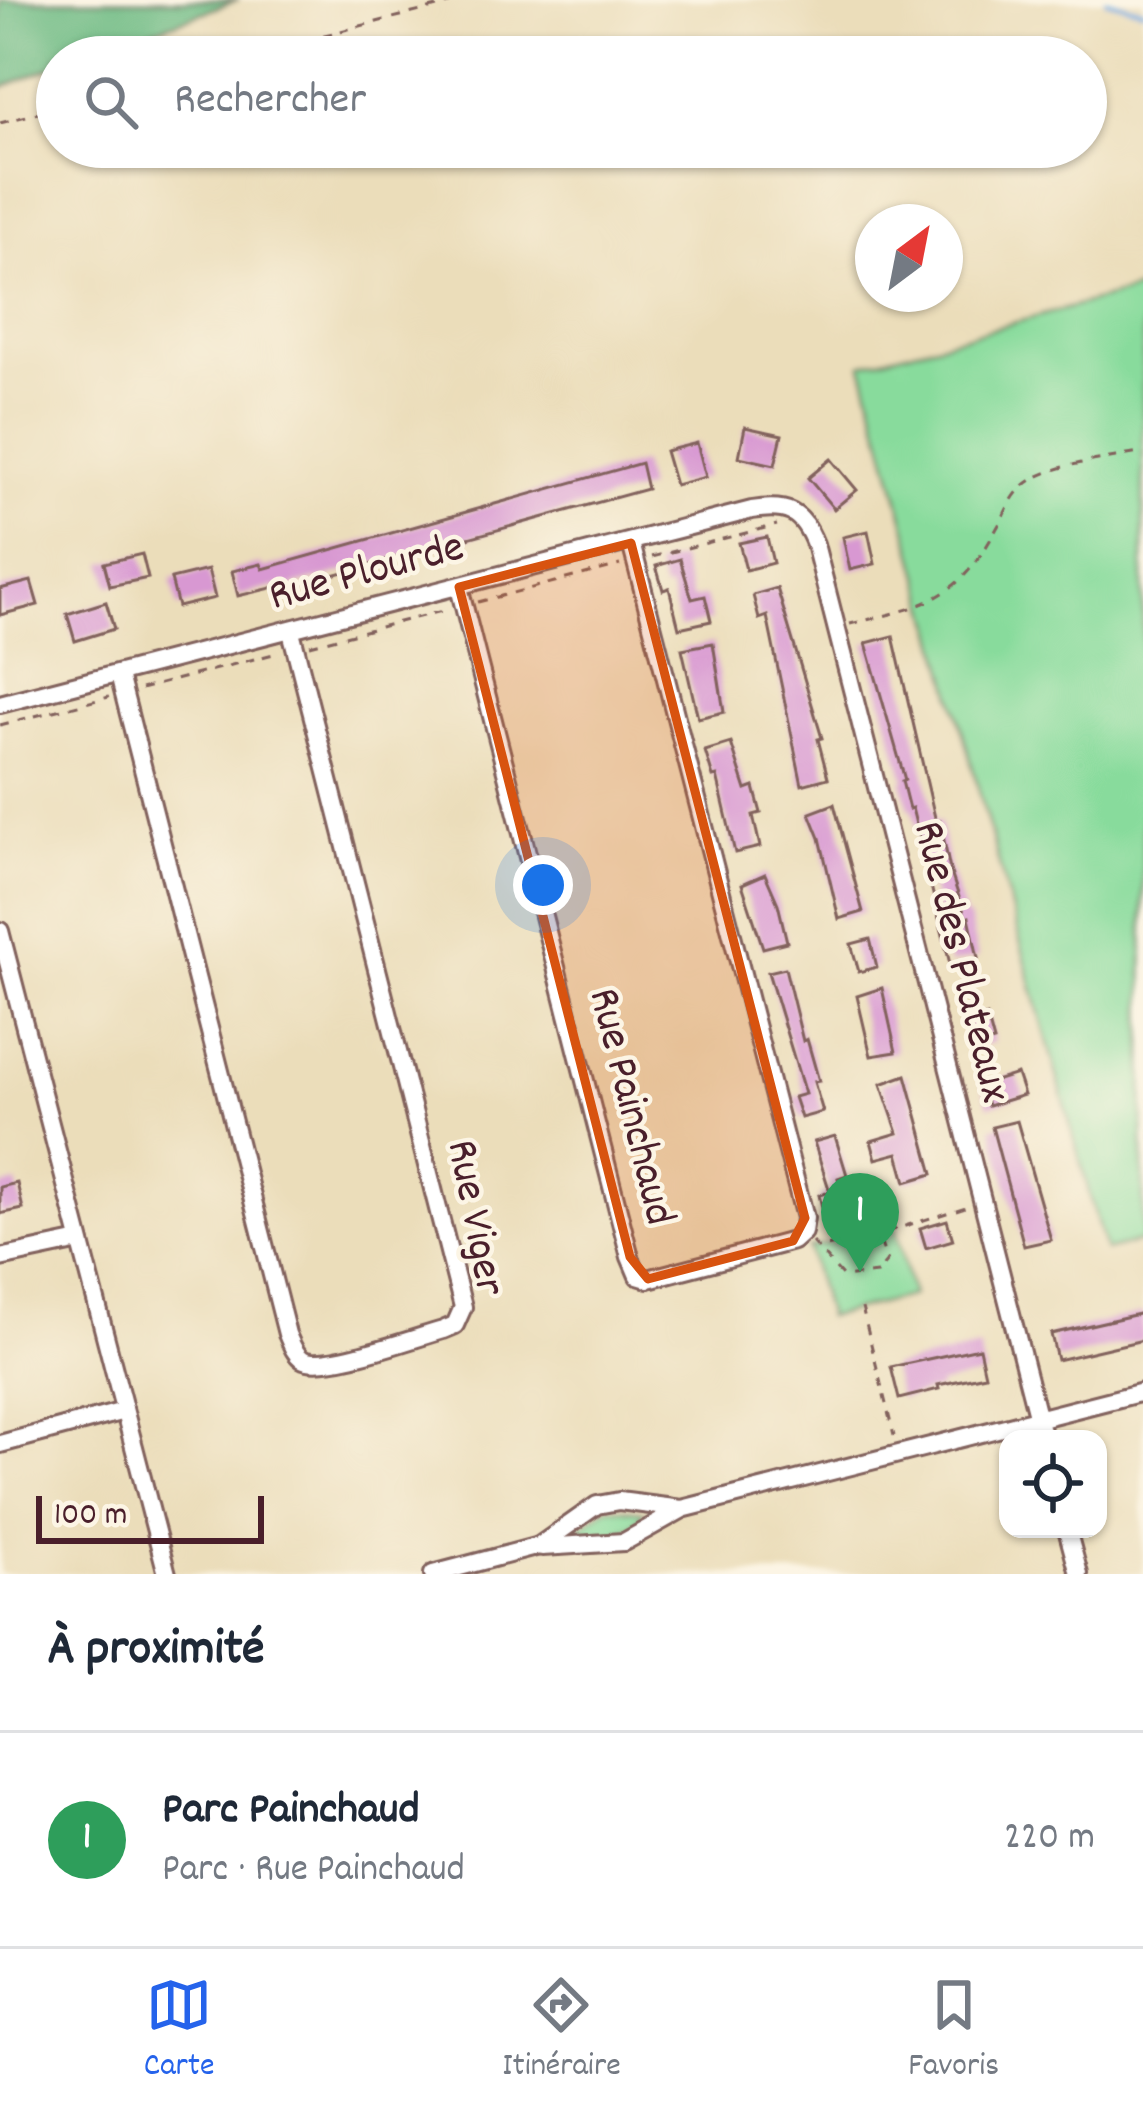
<!DOCTYPE html>
<html lang="fr">
<head>
<meta charset="utf-8">
<style>
  :root { --surface:#fff; --page:#f6f6f7; --text:#1f2937; --muted:#747a83; --line:#e0e1e3; --accent:#2563eb }
  body { margin:0; font-family:Dekko,sans-serif; background:var(--page); color:var(--text) }
  .controls { position:absolute; right:36px; bottom:36px; display:grid; overflow:hidden; border-radius:24px; box-shadow:0 3px 9px #0004 }
  .controls button { width:108px; height:108px; display:grid; place-items:center; padding:0; border:0; border-bottom:3px solid var(--line); background:var(--surface); color:var(--text); font:60px sans-serif }
  .compass { position:absolute; left:855px; top:204px; width:108px; height:108px; border-radius:50%; background:var(--surface); box-shadow:0 3px 9px #0004; rotate:32deg }
  .scale { position:absolute; left:36px; bottom:30px; width:228px; box-sizing:border-box; padding-left:12px; border:6px solid #4a1f2b; border-top:0; font-size:33px; line-height:42px; white-space:nowrap; color:#4a1f2b; -webkit-text-stroke:9px #fcf5e5; paint-order:stroke }
  .you { position:absolute; left:543px; top:885px; width:42px; height:42px; margin:-30px; border:9px solid #fff; border-radius:50%; background:#1a73e8; box-shadow:0 0 0 18px #1a73e833 }
  .badge { display:grid; place-items:center; width:78px; height:78px; border-radius:50%; background:var(--accent); color:#fff; font-size:39px; font-weight:700 }
  .pin { position:absolute; translate:-50% -99px; filter:drop-shadow(0 3px 6px #0008) }
  .pin::after { content:''; position:absolute; top:63px; width:42px; height:36px; background:inherit; clip-path:polygon(0 0,100% 0,50% 100%) }
  .list { margin:0; padding:0; list-style:none }
  h2 { display:flex; justify-content:space-between; align-items:center; height:156px; margin:0; padding:0 48px; font-size:51px }
  h2 small { font-size:39px; font-weight:400; color:var(--muted) }
  .list li { display:grid; grid-template-columns:78px 1fr auto; gap:36px; align-items:center; box-sizing:border-box; height:216px; padding:0 48px; border-top:3px solid var(--line) }
  .list b { display:block; font-size:45px; white-space:nowrap }
  .list p { margin:0; font-size:39px; white-space:nowrap; color:var(--muted) }
  .list em { font-size:39px; font-style:normal; color:var(--muted) }
  .icon { flex:none; width:66px; height:66px; fill:none; stroke:currentColor; stroke-width:2; stroke-linecap:round; stroke-linejoin:round }
  .map { position:relative; flex:none; width:1143px; height:1574px; overflow:hidden }
  .search { position:absolute; background:var(--surface); box-shadow:0 3px 9px #0004; left:36px; right:36px; top:36px; height:132px; display:flex; align-items:center; gap:30px; box-sizing:border-box; padding:0 42px; border-radius:66px; color:var(--muted); font-size:45px }
  .sheet { height:372px; background:var(--surface) }
  nav { display:flex; justify-content:space-around; align-items:center; box-sizing:border-box; height:168px; border-top:3px solid var(--line); background:var(--surface); font-size:33px; color:var(--muted) }
  nav a { display:grid; justify-items:center; gap:6px }
  nav .on { color:var(--accent) }
  .map>svg:first-child { display:block }
  .green { fill:#88db9c; stroke:#697d64; stroke-width:3 }
  .forest { fill:#6ebb84; stroke:#5c6d58; stroke-width:3 }
  .lines { fill:none; stroke-linecap:round; stroke-linejoin:round }
  .stream { stroke:#72a8e0; stroke-width:4.5 }
  .building { fill:#d898d2 }
  .street-casing { stroke:#82625d; stroke-width:22 }
  .path { stroke:#82625d; stroke-width:3; stroke-dasharray:9 9; stroke-linecap:butt }
  .street { stroke:#fff; stroke-width:16 }
  .marked { fill:#d8530f; fill-opacity:0.2; stroke:#d8530f; stroke-width:9; stroke-linejoin:round }
  .labels { text-anchor:middle; dominant-baseline:central; stroke-width:9; stroke-linejoin:round; paint-order:stroke }
  .street-label { font-size:45px; fill:#4a1f2b; stroke:#fcf5e5 }
</style>
</head>
<body>
<div class="map">
<svg width="1143" height="1574" viewBox="0 0 1143 1574">
  <rect width="100%" height="100%" fill="#fcf5e5"/>
  <filter id="ink" filterUnits="userSpaceOnUse"><feTurbulence type="fractalNoise" baseFrequency=".00833" numOctaves="2"/><feDisplacementMap in="SourceGraphic" scale="24" xChannelSelector="R" yChannelSelector="G"/><feConvolveMatrix kernelMatrix="1 2 1 2 8 2 1 2 1" color-interpolation-filters="sRGB"/></filter>
  <filter id="wash" filterUnits="userSpaceOnUse"><feTurbulence type="fractalNoise" baseFrequency=".004" numOctaves="4" result="noise"/><feDisplacementMap in="SourceGraphic" scale="48" xChannelSelector="R" yChannelSelector="G"/><feGaussianBlur stdDeviation="2.7" result="paint"/><feColorMatrix in="noise" values="0 0 0 0 0 0 0 0 0 0 0 0 0 0 0 0 0 1.4 0 .05"/><feComposite in="paint" operator="in"/></filter>
  <g filter="url(#wash)">
    <rect width="100%" height="100%" fill="#ebddba"/>
    <g class="green">
      <polygon points="1143,288 1143,1241 1105,1251 862,364"/>
      <polygon points="895,1229 912,1296 827,1317 808,1248"/>
      <path d="M608,1507L643,1511C633,1537 596,1539 572,1533Z"/>
    </g>
    <polygon class="forest" points="0,0 238,0 79,57 57,57 57,65 0,88"/>
    <g class="lines">
      <polyline class="stream" points="1106,0 1143,10"/>
    </g>
    <g id="blocks">
      <g class="building">
        <polygon points="745,427 782,435 775,465 739,457"/>
        <polygon points="697,443 706,477 675,485 665,451"/>
        <polygon points="831,459 857,490 834,509 808,478"/>
        <polygon points="641,463 647,489 289,587 288,584 238,596 232,571 261,564 263,569"/>
        <polygon points="868,531 875,564 850,570 843,537"/>
        <polygon points="767,537 773,563 746,570 739,543"/>
        <polygon points="142,554 148,578 110,586 104,563"/>
        <polygon points="680,559 692,599 705,596 711,621 679,628 669,588 663,590 656,566"/>
        <polygon points="208,570 215,598 178,607 171,579"/>
        <polygon points="31,581 38,605 0,615 0,589"/>
        <polygon points="777,588 822,738 818,739 828,778 802,785 767,616 759,619 753,595"/>
        <polygon points="106,602 114,629 75,641 67,614"/>
        <polygon points="893,636 936,822 940,821 950,870 966,918 969,917 978,958 950,964 912,808 909,809 902,781 905,780 866,643"/>
        <polygon points="713,643 724,712 698,718 682,649"/>
        <polygon points="731,743 746,790 754,787 761,813 753,815 760,847 735,853 717,776 713,777 705,751"/>
        <polygon points="834,804 863,912 839,919 820,838 810,813"/>
        <polygon points="765,874 778,904 787,942 763,948 742,884"/>
        <polygon points="870,939 877,967 859,972 851,944"/>
        <polygon points="785,968 803,1041 807,1039 819,1081 814,1082 823,1112 801,1118 794,1097 805,1094 768,972"/>
        <polygon points="882,988 896,1052 871,1056 857,996"/>
        <polygon points="987,1016 994,1042 976,1047 968,1021"/>
        <polygon points="1017,1074 1024,1095 988,1106 982,1085"/>
        <polygon points="906,1075 933,1174 906,1182 898,1153 876,1159 871,1141 898,1133 881,1084"/>
        <polygon points="1017,1121 1051,1240 1024,1246 992,1127"/>
        <polygon points="835,1136 847,1175 838,1178 849,1220 826,1223 819,1195 830,1192 814,1142"/>
        <polygon points="17,1183 23,1209 0,1214 0,1187"/>
        <polygon points="947,1220 953,1240 926,1248 920,1228"/>
        <polygon points="1143,1313 1143,1340 1057,1360 1051,1334"/>
        <polygon points="979,1348 985,1375 938,1385 939,1389 899,1399 891,1367"/>
      </g>
    </g>
  </g>
  <g filter="url(#ink)">
    <use href="#blocks" fill-opacity="0" stroke="#82625d" stroke-width="3"/>
    <g class="lines">
      <g class="street-casing">
        <g id="street">
          <polyline points="459,587 630,1257 638,1276 648,1279 793,1241 803,1232 805,1218 631,543"/>
          <path d="M119,675L287,1334C291,1343 294,1353 302,1359C322,1372 417,1337 443,1330L455,1325L463,1307L291,631"/>
          <path d="M0,704L752,510C787,504 802,511 815,544L1043,1439"/>
          <polyline points="0,931 167,1574"/>
          <polyline points="0,1258 80,1241"/>
          <polyline points="0,1444 124,1411"/>
          <polyline points="1067,1529 1079,1574"/>
          <polyline points="542,1547 624,1542 681,1510"/>
          <polyline points="433,1574 539,1546 597,1505 619,1501 682,1509 1143,1392"/>
        </g>
      </g>
      <g class="path">
        <polyline points="236,57 465,0"/>
        <polyline points="0,123 57,108"/>
        <polyline points="652,557 777,525"/>
        <polyline points="478,602 620,565"/>
        <path d="M850,624C925,606 958,601 997,528C1007,511 1011,495 1027,483C1057,462 1108,460 1143,452"/>
        <polyline points="310,645 446,610"/>
        <polyline points="141,689 277,653"/>
        <polyline points="0,725 109,697"/>
        <polyline points="870,1237 969,1206"/>
        <polyline points="812,1242 843,1277 877,1273 887,1261 881,1244 870,1237 817,1248"/>
        <polyline points="862,1308 894,1436"/>
      </g>
      <use href="#street" class="street"/>
    </g>
  </g>
  <path class="marked" d="M631,543L805,1218L793,1241L648,1279L630,1257L459,587Z"/>
  <g class="labels">
    <g class="street-label">
      <text transform="translate(367 574) rotate(-15)">Rue Plourde</text>
      <text transform="translate(959 962) rotate(76)">Rue des Plateaux</text>
      <text transform="translate(629 1107) rotate(76)">Rue Painchaud</text>
      <text transform="translate(473 1218) rotate(79)">Rue Viger</text>
    </g>
  </g>
</svg>
<div class="controls">
<button><svg class="icon" aria-label="locate" viewBox="0 0 24 24"><circle cx="12" cy="12" r="6"/><path d="M12 2v4M12 18v4M2 12h4M18 12h4"/></svg></button>
</div>
<svg class="compass" viewBox="-18 -18 36 36"><path d="M0-13l5 13h-10z" fill="#e53935"/><path d="M0 13l5-13h-10z" fill="#747a83"/></svg>
<div class="scale">100 m</div>
<div class="you"></div>
<div class="pin badge" style="left:860px;top:1272px;background:#2e9e5b">1</div>
<div class="search"><svg class="icon" aria-label="search" viewBox="0 0 24 24"><circle cx="10" cy="10" r="6"/><path d="M15 15l6 6"/></svg>Rechercher</div>
</div>
<section class="sheet">
<h2>À proximité<small></small></h2>
<ul class="list">
<li><span class="badge" style="background:#2e9e5b">1</span><div><b>Parc Painchaud</b><p>Parc · Rue Painchaud</p></div><em>220 m</em></li>
</ul>
</section>
<nav>
<a class="on"><svg class="icon" aria-label="map" viewBox="0 0 24 24"><path d="M3 6l6-2 6 2 6-2v14l-6 2-6-2-6 2zM9 4v14M15 6v14"/></svg>Carte</a>
<a><svg class="icon" aria-label="directions" viewBox="0 0 24 24"><path d="M12 3l9 9-9 9-9-9zM9 14v-3h6M13 9l2 2-2 2"/></svg>Itinéraire</a>
<a><svg class="icon" aria-label="saved" viewBox="0 0 24 24"><path d="M7 4h10v16l-5-4-5 4z"/></svg>Favoris</a>
</nav>
</body>
</html>
